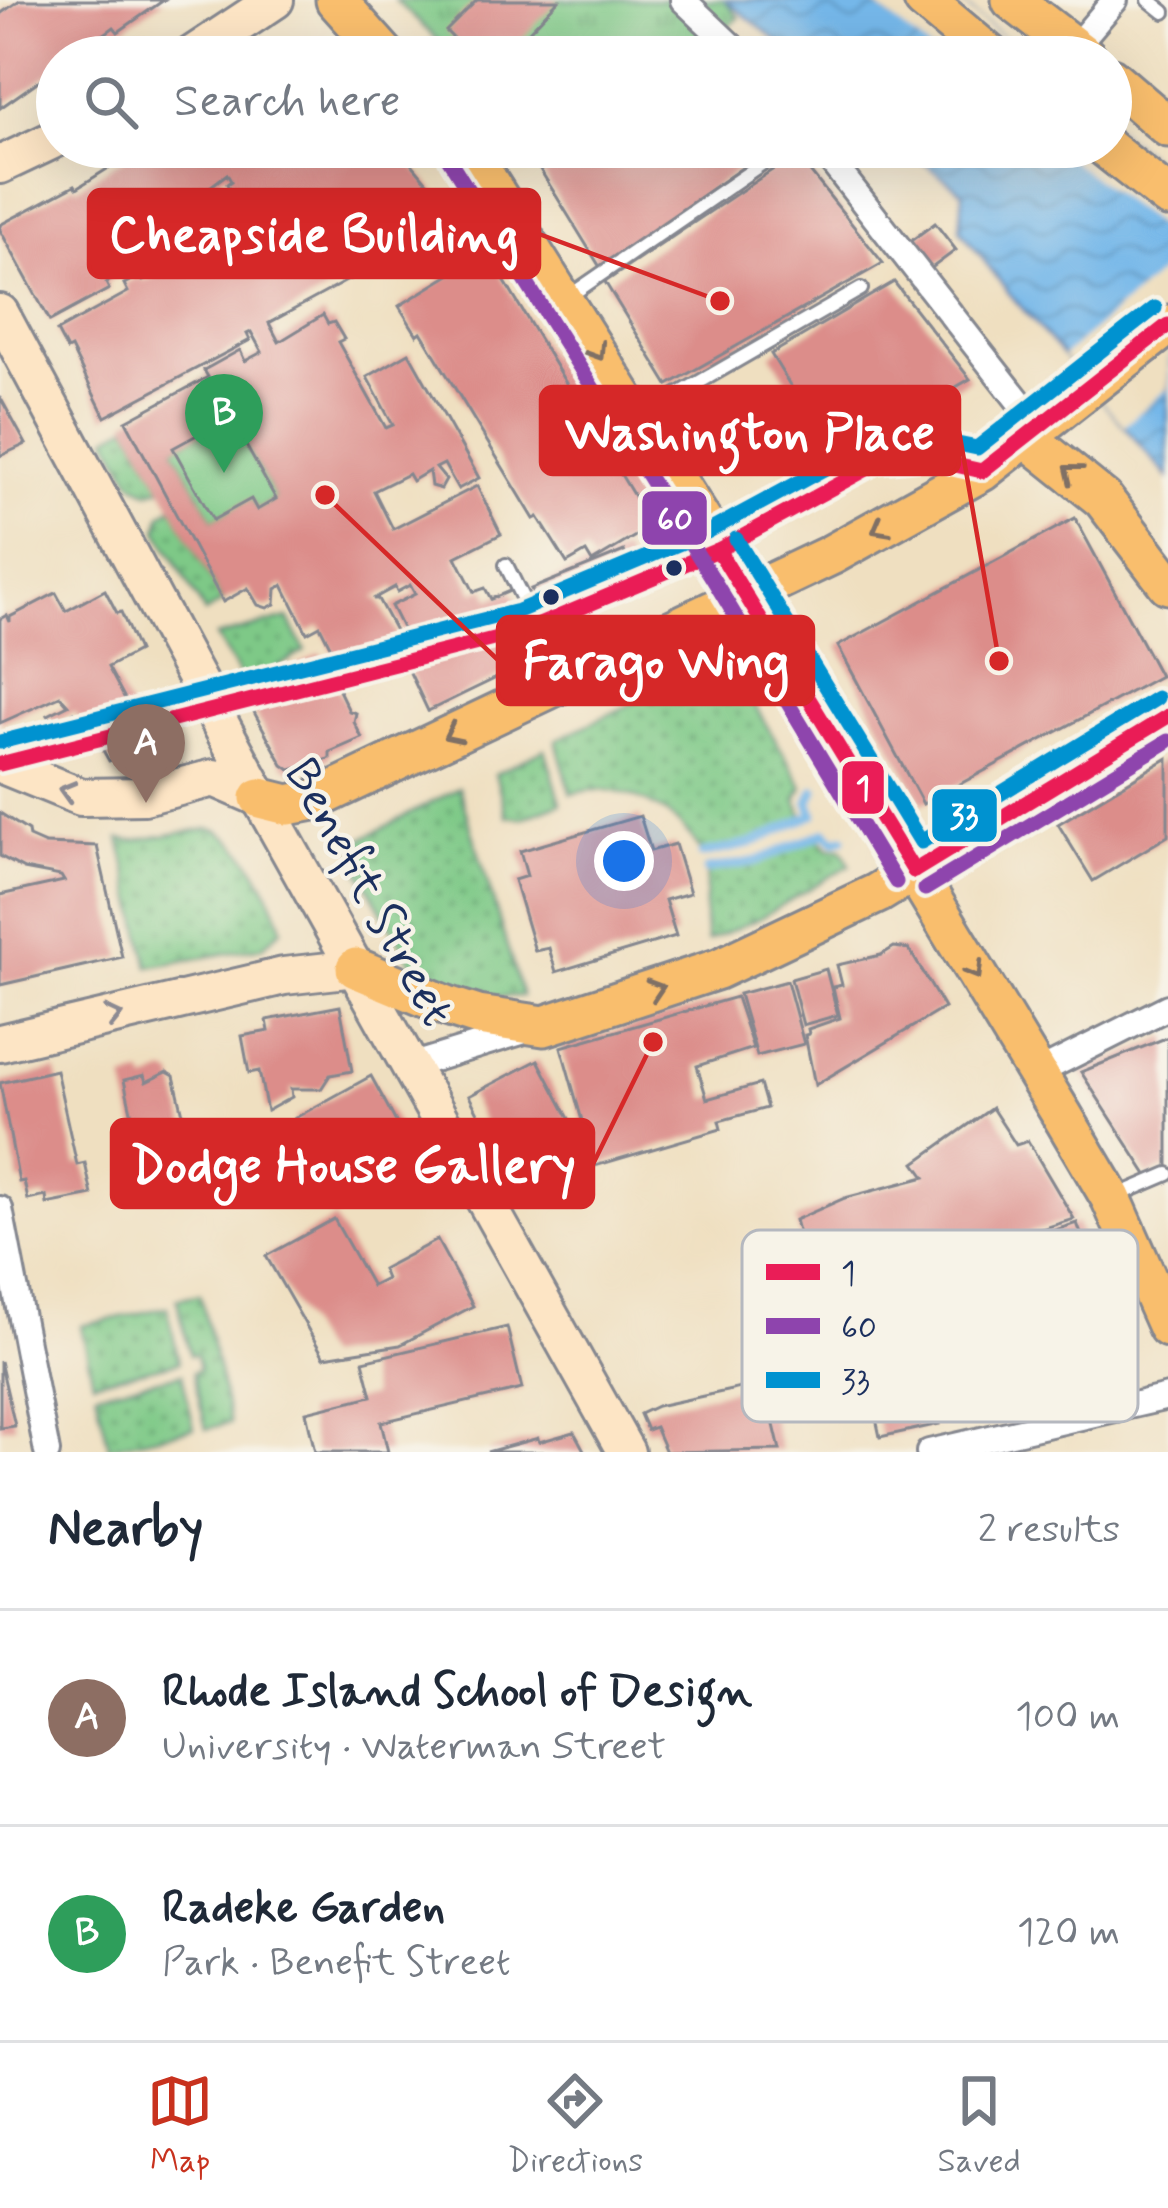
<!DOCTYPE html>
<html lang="en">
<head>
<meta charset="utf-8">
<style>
  :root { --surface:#fff; --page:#f2f2f3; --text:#1f2937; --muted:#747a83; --line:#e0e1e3; --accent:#c8321e }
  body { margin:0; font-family:Mynerve,sans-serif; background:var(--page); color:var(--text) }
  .you { position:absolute; left:624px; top:861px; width:42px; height:42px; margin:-30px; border:9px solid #fff; border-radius:50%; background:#1a73e8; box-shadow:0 0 0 18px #1a73e833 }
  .badge { display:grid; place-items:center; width:78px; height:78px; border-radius:50%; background:var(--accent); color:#fff; font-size:39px; font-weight:700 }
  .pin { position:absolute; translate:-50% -99px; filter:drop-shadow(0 3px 6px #0008) }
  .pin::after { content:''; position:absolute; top:63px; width:42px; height:36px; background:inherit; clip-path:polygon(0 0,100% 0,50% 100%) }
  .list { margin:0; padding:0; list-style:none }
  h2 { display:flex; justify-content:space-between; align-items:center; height:156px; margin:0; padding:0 48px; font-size:51px }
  h2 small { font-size:39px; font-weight:400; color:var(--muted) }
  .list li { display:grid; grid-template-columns:78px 1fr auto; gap:36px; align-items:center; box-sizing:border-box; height:216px; padding:0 48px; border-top:3px solid var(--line) }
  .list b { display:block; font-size:45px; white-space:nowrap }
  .list p { margin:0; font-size:39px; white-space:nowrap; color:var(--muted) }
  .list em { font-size:39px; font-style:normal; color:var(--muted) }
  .icon { flex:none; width:66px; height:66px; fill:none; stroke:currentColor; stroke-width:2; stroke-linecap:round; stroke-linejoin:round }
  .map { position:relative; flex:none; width:1168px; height:1452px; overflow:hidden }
  .search { position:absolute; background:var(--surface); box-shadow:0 12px 48px #0002; left:36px; right:36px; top:36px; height:132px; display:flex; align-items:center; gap:30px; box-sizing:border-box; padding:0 42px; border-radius:66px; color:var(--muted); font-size:45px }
  .sheet { height:588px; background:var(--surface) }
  nav { display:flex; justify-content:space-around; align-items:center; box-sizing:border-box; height:168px; border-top:3px solid var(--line); background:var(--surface); font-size:33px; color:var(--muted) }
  nav a { display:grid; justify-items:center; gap:6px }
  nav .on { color:var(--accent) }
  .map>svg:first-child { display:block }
  .grass { fill:url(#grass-dots); stroke:#4c7c72; stroke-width:3 }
  .park { fill:url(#park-tufts); stroke:#4c7c72; stroke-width:3 }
  .garden { fill:#7ec987; stroke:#4c7c72; stroke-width:3 }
  .water { fill:url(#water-waves); stroke:#4873a4; stroke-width:3 }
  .pier { fill:#efdfc0 }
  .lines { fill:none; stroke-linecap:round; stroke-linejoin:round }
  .stream { stroke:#74b7e9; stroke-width:9 }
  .building { fill:#dc8d8a; fill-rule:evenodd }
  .lane-casing { stroke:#85878f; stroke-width:18 }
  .street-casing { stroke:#85878f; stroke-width:30 }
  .secondary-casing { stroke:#85878f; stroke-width:42 }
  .primary-casing { stroke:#85878f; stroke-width:45 }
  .lane { stroke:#fff; stroke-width:12 }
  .street { stroke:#fff; stroke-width:24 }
  .secondary { stroke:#fde5c5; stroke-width:36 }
  .primary { stroke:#f9be6d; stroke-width:39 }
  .bus-1-casing { stroke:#f7f3e8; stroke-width:24 }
  .bus-2-casing { stroke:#f7f3e8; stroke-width:24 }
  .bus-3-casing { stroke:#f7f3e8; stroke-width:24 }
  .bus-1 { stroke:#ea1d57; stroke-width:15 }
  .bus-2 { stroke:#8e44ad; stroke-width:15 }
  .bus-3 { stroke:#0092d0; stroke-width:15 }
  .oneway { stroke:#7f6f65 }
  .oneway2 { stroke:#8c8a92 }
  .bus-dot { fill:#1b2f5e; stroke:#f7f3e8; stroke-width:4.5 }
  .labels { text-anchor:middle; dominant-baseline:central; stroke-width:9; stroke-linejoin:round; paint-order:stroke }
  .street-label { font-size:48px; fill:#1b2f5e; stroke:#f7f3e8 }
  .key { fill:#f7f3e8; stroke:#b5b8bf; stroke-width:3 }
  .key-label { font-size:33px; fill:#1b2f5e }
  .leader { fill:none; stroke:#d62828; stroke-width:4.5 }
  .callout-dot { fill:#d62828; stroke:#f7f3e8; stroke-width:4.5 }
  .callout { fill:#d62828; stroke:#d62828; stroke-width:4.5 }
  .callout-label { font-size:51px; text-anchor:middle; font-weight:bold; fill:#fff }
  .line-badge { stroke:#f7f3e8; stroke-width:4.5 }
  .badge-label { font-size:33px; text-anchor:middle; font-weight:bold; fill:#fff }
</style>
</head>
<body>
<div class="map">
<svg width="1168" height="1452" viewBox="0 0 1168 1452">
  <defs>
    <pattern id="grass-dots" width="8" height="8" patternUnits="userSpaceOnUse" patternTransform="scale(3)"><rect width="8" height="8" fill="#7ec987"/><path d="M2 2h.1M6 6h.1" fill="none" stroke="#66a472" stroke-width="1.8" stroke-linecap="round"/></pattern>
    <pattern id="park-tufts" width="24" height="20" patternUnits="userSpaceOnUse" patternTransform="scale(3)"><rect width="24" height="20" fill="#7ec987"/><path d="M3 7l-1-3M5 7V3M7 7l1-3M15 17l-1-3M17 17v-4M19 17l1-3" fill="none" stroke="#66a472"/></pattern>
    <pattern id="water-waves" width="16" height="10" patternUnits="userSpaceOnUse" patternTransform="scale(3)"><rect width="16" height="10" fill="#74b7e9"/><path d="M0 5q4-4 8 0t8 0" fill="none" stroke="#5e95c0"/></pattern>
  </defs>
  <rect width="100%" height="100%" fill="#f7f3e8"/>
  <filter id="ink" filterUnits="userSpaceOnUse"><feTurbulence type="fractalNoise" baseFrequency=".00833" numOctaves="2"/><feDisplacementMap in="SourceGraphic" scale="24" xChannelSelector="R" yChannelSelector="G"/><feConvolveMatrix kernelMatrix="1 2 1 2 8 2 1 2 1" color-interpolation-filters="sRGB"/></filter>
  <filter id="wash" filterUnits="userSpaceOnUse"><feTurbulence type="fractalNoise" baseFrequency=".004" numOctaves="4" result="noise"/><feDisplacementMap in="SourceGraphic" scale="48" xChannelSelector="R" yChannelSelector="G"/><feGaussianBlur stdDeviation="2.7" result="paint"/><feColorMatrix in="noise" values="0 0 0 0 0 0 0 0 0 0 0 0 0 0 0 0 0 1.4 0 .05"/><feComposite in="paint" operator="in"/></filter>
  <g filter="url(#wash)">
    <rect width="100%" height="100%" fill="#efdfc0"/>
    <g class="grass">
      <polygon points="128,425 162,487 148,492 132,481 108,437"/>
      <polygon points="173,507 223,602 205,613 158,530 161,515"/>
      <polygon points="288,618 305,651 246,686 216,637"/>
      <path d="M712,665H728L737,676L803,786L797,800L804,818L750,844L702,854C677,809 620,779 571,794L556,740Z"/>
      <polygon points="545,749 561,803 523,818 507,816 495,774"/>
      <polygon points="459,788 522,996 488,997 412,964 357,866 355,852 360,840"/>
      <path d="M210,828C242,834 275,899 282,929L262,947L149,967L120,839L131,841Z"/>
      <path d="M817,836L829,849H841L850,865L758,919L707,941C702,916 706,895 707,870L758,861Z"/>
      <polygon points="200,1294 230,1423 206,1429 193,1372 199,1369 196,1355 190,1355 177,1299"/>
      <polygon points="167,1307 179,1362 93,1381 81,1326"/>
      <polygon points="182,1374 194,1428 109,1447 96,1392"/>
    </g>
    <polygon class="park" points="395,0 725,0 739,18 689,57 456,57"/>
    <polygon class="garden" points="230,417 276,499 257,510 251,500 213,520 173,448"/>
    <g class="water">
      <polygon points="725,0 956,0 1027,57 798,57"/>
      <polygon points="1111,125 1168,171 1168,477 1009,293 960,229 963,192 903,147 1111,147"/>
    </g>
    <g class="pier">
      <polygon points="869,0 956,0 1027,57 938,57"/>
      <polygon points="1111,125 1168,171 1168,234 1053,147 1111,147"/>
      <polygon points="1168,266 1168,388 1124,426 1063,356"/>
    </g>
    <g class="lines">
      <g class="stream">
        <polyline points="702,854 750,844 814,814 809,802 815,790"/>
        <polyline points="707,870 758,861 826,832 834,841 843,838"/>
      </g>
    </g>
    <g id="blocks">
      <g class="building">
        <polygon points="20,0 164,0 118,32 114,27 73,57 57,57 57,68 0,108 0,14"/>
        <polygon points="477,0 559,0 504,57 464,57 455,48 459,44 446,31"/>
        <path d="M142,147H398L451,211L394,247L398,253L269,323L279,342L323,315L328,324L334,322L344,339L338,342L386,428L393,425L367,377L409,353L479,478L458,489L444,464L436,468L446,480L441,489L431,486L429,471L412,481L408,474L374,491L393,529L477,486L501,534L456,557L474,592L485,588L491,599L512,590L544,655L428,711L397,645L402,643L400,636L405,634L391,606L415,594L410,585L397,592L395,587L373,599H378L398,636L359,656L365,668L346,678L320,626L307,633L283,585L276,589L275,604L267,608L258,605L248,588L223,602L126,421L208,377L204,370L240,350L245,361L262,352L251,332L247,334L250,340L105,417L71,348L67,350L57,331L128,292L124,284L140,276L143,281L166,272L249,227L235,192L232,194L227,184L231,181L227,174L198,196L203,206L199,221L164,238L161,249L106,283L109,289L50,321L0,230V225L75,185L77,188ZM230,417L276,499L257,510L251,499L213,520L173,448Z"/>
        <polygon points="560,147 772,147 600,267 536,163"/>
        <polygon points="796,154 883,263 668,385 605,282"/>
        <polygon points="935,223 956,250 929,270 908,243"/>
        <polygon points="487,252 652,526 592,562 586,552 567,563 538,517 534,519 421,332 417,335 399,306"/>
        <polygon points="894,282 970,379 857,443 841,413 831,419 837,433 824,441 771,354"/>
        <polygon points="0,397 26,444 0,456"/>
        <polygon points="1075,518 1160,676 923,804 838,646"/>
        <polygon points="624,551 630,569 540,606 531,589"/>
        <polygon points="105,590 117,613 121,612 138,651 108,667 147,740 129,754 109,761 96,738 91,741 74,712 53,723 48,715 68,705 60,696 0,723 0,619 7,615 10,622 10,617 56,593 66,611"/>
        <polygon points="321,653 349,711 356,713 354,722 362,738 330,752 330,758 317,764 290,770 283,765 243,692"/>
        <polygon points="1168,758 1168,836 1093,881 1058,824"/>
        <polygon points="0,813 28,831 29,837 45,844 97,846 122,957 0,985 0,895 64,881 61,876 24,869 0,856"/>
        <polygon points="640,816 651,851 675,844 690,893 665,900 676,936 556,972 549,948 535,951 514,880 527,876 520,851"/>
        <polygon points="894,947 909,949 944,1008 815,1085 805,1035 809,1034 808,1029 840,1018 833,987 842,985 837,965 881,955"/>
        <polygon points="826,969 838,1015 803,1025 791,979"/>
        <polygon points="787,981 804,1044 757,1056 739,994"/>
        <polygon points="736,997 753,1048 697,1066 707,1099 760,1084 767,1108 719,1121 721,1129 595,1166 561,1047"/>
        <polygon points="340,1006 352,1071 330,1075 321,1089 291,1089 292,1097 267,1111 259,1071 249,1073 242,1036 269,1031 267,1020"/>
        <polygon points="1168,1037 1168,1167 1148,1176 1081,1072"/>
        <polygon points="538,1060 583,1145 514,1181 469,1096"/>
        <polygon points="56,1070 77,1165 85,1163 92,1195 47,1204 46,1196 28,1200 24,1181 19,1182 0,1083"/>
        <polygon points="167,1072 174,1076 190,1144 141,1156 124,1080 144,1075 146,1082"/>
        <polygon points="371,1076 409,1146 332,1187 317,1159 288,1174 280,1159 309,1144 295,1118"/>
        <polygon points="992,1108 1016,1145 1028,1141 1074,1219 952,1257 814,1288 795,1220 845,1198 925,1177 915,1163"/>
        <polygon points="334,1219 372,1286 386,1279 382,1269 437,1240 473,1306 400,1345 324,1357 266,1256"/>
        <polygon points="1077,1223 1108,1308 1079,1318 1067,1286 1011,1305 1004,1282 1042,1269 1041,1266 1023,1272 1013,1244"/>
        <polygon points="507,1327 522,1389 381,1422 388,1452 315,1452 306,1412 372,1396 363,1361"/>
        <polygon points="0,1361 15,1426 0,1428"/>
        <polygon points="926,1368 939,1424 880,1437 868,1381"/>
        <polygon points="764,1383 780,1450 666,1452 655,1427 647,1430 640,1414 657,1406"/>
        <polygon points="574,1432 585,1452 487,1452 538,1438 539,1442"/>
      </g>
    </g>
  </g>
  <g filter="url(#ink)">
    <use href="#blocks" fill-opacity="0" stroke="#85878f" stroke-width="3"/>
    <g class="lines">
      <g class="lane-casing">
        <g id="lane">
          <polyline points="1149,0 1164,12"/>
          <polyline points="565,299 786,147"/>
          <polyline points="644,414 861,289"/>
          <polyline points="506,565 560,674"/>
          <polyline points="549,623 718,550 876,464 929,459 969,467"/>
          <polyline points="1114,1197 1168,1174"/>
        </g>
      </g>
      <g class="street-casing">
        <g id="street">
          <polyline points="683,0 743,57"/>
          <polyline points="1075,47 1115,0"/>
          <polyline points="820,147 1025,409"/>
          <polyline points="410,1066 528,1030"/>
          <polyline points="1037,1073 1168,1007"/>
          <polyline points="0,1209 47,1452"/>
          <polyline points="929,1452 1168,1397"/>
        </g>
      </g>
      <g class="secondary-casing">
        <g id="secondary">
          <polyline points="189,57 275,0"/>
          <polyline points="0,165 57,138"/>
          <polyline points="0,313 265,807 626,1452"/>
          <polyline points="0,764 81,797 144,796 214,778 260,798"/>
          <polyline points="0,1043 284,976 356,968"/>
        </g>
      </g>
      <g class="primary-casing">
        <g id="primary">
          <polyline points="336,0 387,57"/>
          <polyline points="924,0 992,57"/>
          <polyline points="1012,0 1086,57"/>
          <polyline points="1111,78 1168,127"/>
          <polyline points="466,147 731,568 1062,1115 1111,1198 1168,1327"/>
          <polyline points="1105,147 1168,197"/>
          <polyline points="1027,438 1103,499 1168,584"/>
          <polyline points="260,798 288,805 314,800 831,555 982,471 1168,325"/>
          <polyline points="356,968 447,1006 478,1016 544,1026 718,969 878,893 1168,716"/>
        </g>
      </g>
      <use href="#lane" class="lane"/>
      <use href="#street" class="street"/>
      <use href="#secondary" class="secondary"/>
      <use href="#primary" class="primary"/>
      <g class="bus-1-casing">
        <g id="bus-1">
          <polyline points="982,471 1168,325"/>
          <polyline points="718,550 914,871"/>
          <polyline points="0,764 525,631 718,550 876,464 929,459 982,471"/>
          <polyline points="914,871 1168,716"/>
        </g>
      </g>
      <g class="bus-2-casing">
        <g id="bus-2">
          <polyline points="448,158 713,579 896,882"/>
          <polyline points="925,889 1168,741"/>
        </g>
      </g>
      <g class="bus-3-casing">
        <g id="bus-3">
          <polyline points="736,539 921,842 1157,698"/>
          <polyline points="0,742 518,611 709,531 870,444 929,438 977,448 1155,308"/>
        </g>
      </g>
      <use href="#bus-1" class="bus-1"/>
      <use href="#bus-2" class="bus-2"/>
      <use href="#bus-3" class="bus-3"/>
    </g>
    <defs><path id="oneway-chevron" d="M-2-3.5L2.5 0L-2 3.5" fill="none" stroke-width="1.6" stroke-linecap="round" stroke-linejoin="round" transform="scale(3)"/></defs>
    <g class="oneway">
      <use href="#oneway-chevron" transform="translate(597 352) rotate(58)"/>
      <use href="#oneway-chevron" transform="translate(1072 472) rotate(-141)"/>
      <use href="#oneway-chevron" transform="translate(880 528) rotate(151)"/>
      <use href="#oneway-chevron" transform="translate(452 734) rotate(154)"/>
      <use href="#oneway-chevron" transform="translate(975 971) rotate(59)"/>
      <use href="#oneway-chevron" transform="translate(656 989) rotate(-18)"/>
    </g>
    <g class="oneway2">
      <use href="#oneway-chevron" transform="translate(67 791) rotate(-164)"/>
      <use href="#oneway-chevron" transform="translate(114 1016) rotate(-13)"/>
    </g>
  </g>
  <g class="bus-dot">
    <circle cx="674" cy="568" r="10"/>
    <circle cx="551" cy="597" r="10"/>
  </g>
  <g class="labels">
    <g class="street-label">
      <text transform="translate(368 893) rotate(61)">Benefit Street</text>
    </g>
  </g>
  <rect x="742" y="1230" width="396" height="192" rx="18" class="key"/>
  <rect x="766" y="1264" width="54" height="16" fill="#ea1d57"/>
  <rect x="766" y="1318" width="54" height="16" fill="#8e44ad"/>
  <rect x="766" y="1372" width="54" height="16" fill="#0092d0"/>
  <g class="key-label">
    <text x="841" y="1284">1</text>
    <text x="841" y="1338">60</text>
    <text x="841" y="1392">33</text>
  </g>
  <path class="leader" d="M720 301L539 234M999 661L959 431M325 495L498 660M653 1042L593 1164"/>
  <g class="callout-dot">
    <circle cx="720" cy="301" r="12"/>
    <circle cx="999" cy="661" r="12"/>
    <circle cx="325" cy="495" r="12"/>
    <circle cx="653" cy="1042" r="12"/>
  </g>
  <g class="callout">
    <rect x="89" y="190" width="450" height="87" rx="12"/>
    <rect x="541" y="387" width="418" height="87" rx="12"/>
    <rect x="498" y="617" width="315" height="87" rx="12"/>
    <rect x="112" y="1120" width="481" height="87" rx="12"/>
  </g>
  <g class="callout-label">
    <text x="314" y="251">Cheapside Building</text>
    <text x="750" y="449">Washington Place</text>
    <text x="656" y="678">Farago Wing</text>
    <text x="353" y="1182">Dodge House Gallery</text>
  </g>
  <g class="line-badge">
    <rect x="640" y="489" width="69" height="58" rx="12" fill="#8e44ad"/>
    <rect x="840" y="759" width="46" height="57" rx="12" fill="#ea1d57"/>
    <rect x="930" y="787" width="69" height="57" rx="12" fill="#0092d0"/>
  </g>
  <g class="badge-label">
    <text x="675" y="530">60</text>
    <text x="863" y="799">1</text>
    <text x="964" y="827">33</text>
  </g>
</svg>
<div class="you"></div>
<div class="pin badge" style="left:146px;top:803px;background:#8d6e63">A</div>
<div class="pin badge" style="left:224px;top:473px;background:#2e9e5b">B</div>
<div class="search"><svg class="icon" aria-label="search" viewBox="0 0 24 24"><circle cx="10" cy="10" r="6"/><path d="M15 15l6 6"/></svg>Search here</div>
</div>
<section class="sheet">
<h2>Nearby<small>2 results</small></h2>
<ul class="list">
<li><span class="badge" style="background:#8d6e63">A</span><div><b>Rhode Island School of Design</b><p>University · Waterman Street</p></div><em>100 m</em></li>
<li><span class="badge" style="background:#2e9e5b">B</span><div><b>Radeke Garden</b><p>Park · Benefit Street</p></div><em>120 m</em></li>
</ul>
</section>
<nav>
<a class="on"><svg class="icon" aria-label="map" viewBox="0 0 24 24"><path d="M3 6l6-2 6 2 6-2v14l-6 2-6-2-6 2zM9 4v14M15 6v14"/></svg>Map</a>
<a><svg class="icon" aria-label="directions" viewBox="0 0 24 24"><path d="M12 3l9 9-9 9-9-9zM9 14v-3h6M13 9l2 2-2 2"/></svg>Directions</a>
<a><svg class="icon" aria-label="saved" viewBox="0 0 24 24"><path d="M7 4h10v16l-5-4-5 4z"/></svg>Saved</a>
</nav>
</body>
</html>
